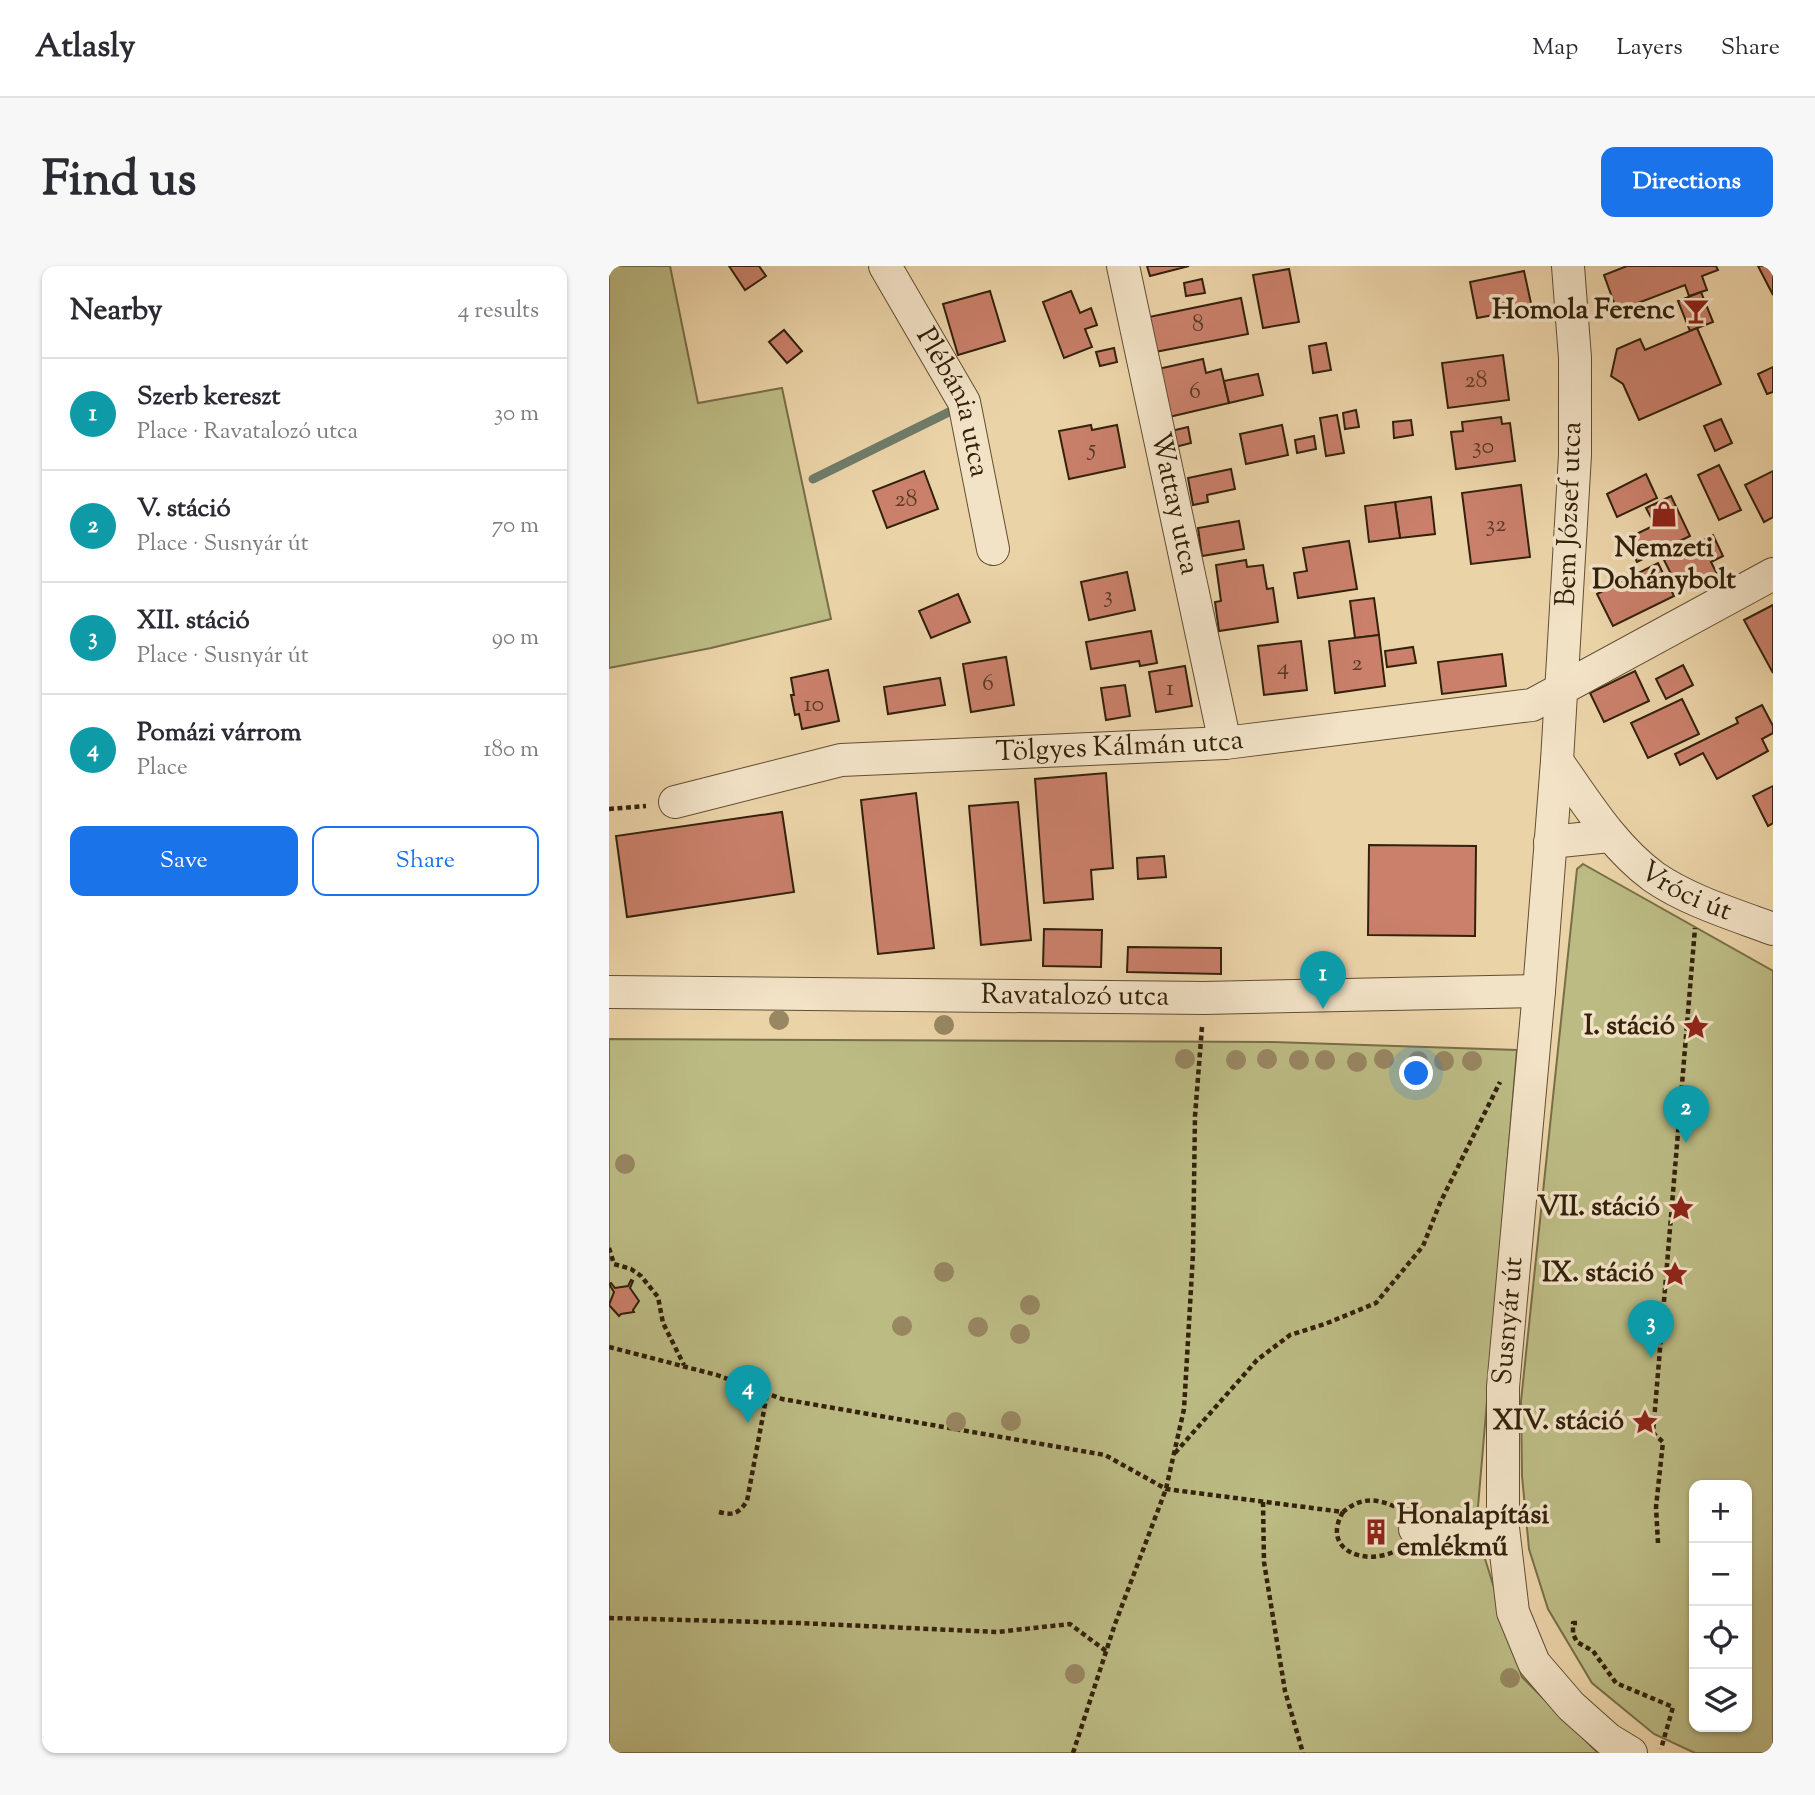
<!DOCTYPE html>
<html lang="en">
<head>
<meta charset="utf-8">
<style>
  :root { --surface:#fff; --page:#f7f7f7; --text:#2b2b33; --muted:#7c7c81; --line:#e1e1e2; --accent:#1a73e8 }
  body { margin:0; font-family:"Sorts Mill Goudy",serif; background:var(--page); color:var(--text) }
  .controls { position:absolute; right:21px; bottom:21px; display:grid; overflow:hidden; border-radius:14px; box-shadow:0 2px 5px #0004 }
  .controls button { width:63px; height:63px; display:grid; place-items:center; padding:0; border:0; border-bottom:2px solid var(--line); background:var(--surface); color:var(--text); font:35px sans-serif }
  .you { position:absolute; left:808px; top:808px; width:24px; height:24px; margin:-18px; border:5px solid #fff; border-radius:50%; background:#1a73e8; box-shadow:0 0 0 10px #1a73e833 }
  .badge { display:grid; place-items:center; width:46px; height:46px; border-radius:50%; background:var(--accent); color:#fff; font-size:23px; font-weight:700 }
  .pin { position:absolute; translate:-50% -58px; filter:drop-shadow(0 2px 4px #0008) }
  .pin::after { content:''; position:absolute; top:37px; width:24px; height:21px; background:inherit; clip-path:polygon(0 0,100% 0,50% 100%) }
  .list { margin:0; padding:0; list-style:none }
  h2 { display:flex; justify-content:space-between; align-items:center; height:91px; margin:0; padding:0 28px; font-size:30px }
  h2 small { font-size:23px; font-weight:400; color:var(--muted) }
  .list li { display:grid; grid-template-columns:46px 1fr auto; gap:21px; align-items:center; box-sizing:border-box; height:112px; padding:0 28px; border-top:2px solid var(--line) }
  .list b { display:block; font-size:26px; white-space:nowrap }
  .list p { margin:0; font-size:23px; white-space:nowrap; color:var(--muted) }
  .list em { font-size:23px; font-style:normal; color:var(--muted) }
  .actions { display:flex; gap:14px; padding:21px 28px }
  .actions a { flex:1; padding:16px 0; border:2px solid var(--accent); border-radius:14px; text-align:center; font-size:24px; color:var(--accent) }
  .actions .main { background:var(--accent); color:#fff }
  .icon { flex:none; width:38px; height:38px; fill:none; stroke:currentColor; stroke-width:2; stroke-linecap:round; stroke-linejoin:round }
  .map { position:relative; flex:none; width:1164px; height:1487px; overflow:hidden; border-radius:14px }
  header { display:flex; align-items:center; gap:42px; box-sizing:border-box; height:98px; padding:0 35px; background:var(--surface); border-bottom:2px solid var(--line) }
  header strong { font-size:33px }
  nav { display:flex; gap:38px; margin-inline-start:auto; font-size:24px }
  .intro { display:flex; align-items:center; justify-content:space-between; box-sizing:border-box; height:168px; padding:0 42px }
  h1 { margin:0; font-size:49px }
  .button { padding:18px 32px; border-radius:14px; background:var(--accent); color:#fff; font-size:24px; font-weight:700 }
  main { display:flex; gap:42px; padding:0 42px }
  aside { flex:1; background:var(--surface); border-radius:14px; box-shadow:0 2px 5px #0004 }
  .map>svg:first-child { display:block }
  .green { fill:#bcbb84; stroke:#786e48; stroke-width:2; fill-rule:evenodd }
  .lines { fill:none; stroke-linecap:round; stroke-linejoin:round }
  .stream { stroke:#707c69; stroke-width:9 }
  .building { fill:#ca806b; stroke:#33210b; stroke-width:2 }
  .minor-casing { stroke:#614e32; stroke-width:34 }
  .path { stroke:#33210b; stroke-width:4.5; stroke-dasharray:5 3.5; stroke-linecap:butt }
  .minor { stroke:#f2e2c6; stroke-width:32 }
  .tree { fill:#988762 }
  .labels { text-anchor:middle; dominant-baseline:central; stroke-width:7; stroke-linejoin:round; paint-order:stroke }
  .number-label { font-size:24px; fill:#593923 }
  .poi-label { font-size:28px; font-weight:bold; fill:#33210b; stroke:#f2e2c6; text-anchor:end }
  .street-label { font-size:28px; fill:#33210b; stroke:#f2e2c6 }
</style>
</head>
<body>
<header>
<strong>Atlasly</strong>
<nav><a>Map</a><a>Layers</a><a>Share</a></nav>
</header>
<div class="intro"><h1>Find us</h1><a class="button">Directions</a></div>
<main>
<aside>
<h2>Nearby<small>4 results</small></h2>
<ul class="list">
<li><span class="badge" style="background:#0f9aa8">1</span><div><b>Szerb kereszt</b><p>Place · Ravatalozó utca</p></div><em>30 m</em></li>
<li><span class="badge" style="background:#0f9aa8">2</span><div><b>V. stáció</b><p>Place · Susnyár út</p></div><em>70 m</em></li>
<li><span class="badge" style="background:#0f9aa8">3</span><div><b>XII. stáció</b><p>Place · Susnyár út</p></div><em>90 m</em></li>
<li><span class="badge" style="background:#0f9aa8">4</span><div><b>Pomázi várrom</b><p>Place</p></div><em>180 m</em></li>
</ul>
<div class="actions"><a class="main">Save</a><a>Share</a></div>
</aside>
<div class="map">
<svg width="1164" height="1487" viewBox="0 0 1164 1487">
  <rect width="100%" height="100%" fill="#ebd3a8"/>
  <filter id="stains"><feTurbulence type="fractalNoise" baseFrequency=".00286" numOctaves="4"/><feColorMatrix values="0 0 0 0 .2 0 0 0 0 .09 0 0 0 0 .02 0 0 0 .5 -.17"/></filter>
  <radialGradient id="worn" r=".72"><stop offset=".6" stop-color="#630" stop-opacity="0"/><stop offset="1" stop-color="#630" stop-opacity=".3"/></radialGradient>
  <g class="green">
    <polygon points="0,0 61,0 89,137 173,122 222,353 102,382 0,402"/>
    <path d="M974,598L1164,705V1487H1086L1045,1468L983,1417L939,1343L920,1283L913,1210L912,1135L968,603ZM1085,1219H1138V1461H1085Z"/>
    <polygon points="0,773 664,776 908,784 867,1264 913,1411 989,1487 0,1487"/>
  </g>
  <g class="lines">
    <polyline class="stream" points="204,213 340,146"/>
  </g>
  <g class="building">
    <polygon points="120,0 150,0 157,10 136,24"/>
    <polygon points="538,0 580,0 541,10"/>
    <polygon points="1018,0 1107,0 1109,4 1093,10 1098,24 1080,30 1076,19 1008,45 995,9"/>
    <polygon points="1149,0 1164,0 1164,29"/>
    <polygon points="680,3 690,56 654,62 644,9"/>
    <polygon points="915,5 923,42 868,52 861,16"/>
    <polygon points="593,13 596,27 577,30 575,17"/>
    <polygon points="381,25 396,75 349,89 334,38"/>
    <polygon points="462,25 471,47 482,42 488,59 476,63 483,81 455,92 434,36"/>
    <polygon points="1092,26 1104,56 1081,65 1069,35"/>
    <polygon points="632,32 639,68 546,86 540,51"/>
    <polygon points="1088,62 1112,118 1030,154 1014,118 1002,110 1008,83 1031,73 1036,84"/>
    <polygon points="175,64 193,85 178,97 160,76"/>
    <polygon points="717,77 722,104 704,107 700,80"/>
    <polygon points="505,82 508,96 491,100 487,86"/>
    <polygon points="894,89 900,134 839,142 833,97"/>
    <polygon points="594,93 597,107 612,103 620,137 560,151 549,103"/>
    <polygon points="1164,101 1164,126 1158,128 1149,108"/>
    <polygon points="649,108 654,129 620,137 615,115"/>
    <polygon points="747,144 750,161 736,163 734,147"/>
    <polygon points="728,149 735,187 717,190 711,152"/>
    <polygon points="892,151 893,158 901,157 906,195 847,203 842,166 854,165 853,156"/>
    <polygon points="1112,153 1123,177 1106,185 1095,160"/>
    <polygon points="802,154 804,169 785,172 784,156"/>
    <polygon points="482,159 483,164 508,159 516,201 460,213 450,165"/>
    <polygon points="673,159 679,189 637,198 631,168"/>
    <polygon points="579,161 582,177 566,181 562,165"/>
    <polygon points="705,170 707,183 688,187 686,174"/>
    <polygon points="1110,199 1132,244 1110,254 1089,209"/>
    <polygon points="622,203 626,223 598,229 599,236 584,239 579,212"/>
    <polygon points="315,205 329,243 278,262 264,225"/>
    <polygon points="1164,205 1164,251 1155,256 1136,219"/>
    <polygon points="1037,208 1048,232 1008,251 998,228"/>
    <polygon points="912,219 921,291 862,298 853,227"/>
    <polygon points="1062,230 1081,270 1028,296 1017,273 1046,259 1037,242"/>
    <polygon points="822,231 826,268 791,272 786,236"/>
    <polygon points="786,236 791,272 760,276 756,240"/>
    <polygon points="630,255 635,283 593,290 589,262"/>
    <polygon points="1104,269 1114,290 1102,296 1108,308 1071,326 1055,294"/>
    <polygon points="740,275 748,323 689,332 685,307 698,305 694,282"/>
    <polygon points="637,294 638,301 654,299 658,323 664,322 669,356 610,365 606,336 612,335 607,299"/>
    <polygon points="1049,297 1065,330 1004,360 988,328"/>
    <polygon points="518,306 526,344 480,354 472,316"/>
    <polygon points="349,328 361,356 322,372 310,345"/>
    <polygon points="765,332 770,369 746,372 741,335"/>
    <polygon points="1164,339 1164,407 1135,354"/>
    <polygon points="542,365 548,397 531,400 530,395 482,403 477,376"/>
    <polygon points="770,369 776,420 726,427 720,375"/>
    <polygon points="692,375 698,424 655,429 649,380"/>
    <polygon points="804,381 807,397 778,401 776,385"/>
    <polygon points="893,388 897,420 833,428 829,396"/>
    <polygon points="397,391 405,439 362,446 354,398"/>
    <polygon points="1074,399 1084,419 1057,433 1047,413"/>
    <polygon points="576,400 583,440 547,446 540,406"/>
    <polygon points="219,404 230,455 193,463 190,448 186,449 182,429 185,429 182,412"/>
    <polygon points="1026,405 1040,435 995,456 981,427"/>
    <polygon points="331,412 336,439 279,448 275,421"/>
    <polygon points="516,419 521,450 497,454 492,422"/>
    <polygon points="1073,433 1090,468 1039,492 1022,457"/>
    <polygon points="1153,439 1164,460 1164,467 1153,473 1159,485 1108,513 1094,487 1071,499 1066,488 1129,457 1127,452"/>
    <polygon points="497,507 504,602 482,604 484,633 435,637 426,513"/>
    <polygon points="1164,520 1164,557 1159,560 1144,530"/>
    <polygon points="307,527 325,682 269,688 252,534"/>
    <polygon points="409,536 422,674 372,679 360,540"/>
    <polygon points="173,546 185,626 18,651 7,570"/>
    <polygon points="760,579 867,580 866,670 759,669"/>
    <polygon points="555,590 557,611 529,613 528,592"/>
    <polygon points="435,663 493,664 492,701 434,700"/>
    <polygon points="519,681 612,682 612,708 518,706"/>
    <polygon points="22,1014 24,1015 21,1022 30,1035 24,1044 25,1046 12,1048 10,1050 0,1039 5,1026 0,1018 2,1017 6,1022 19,1020"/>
    <circle cx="767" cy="1265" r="10"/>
  </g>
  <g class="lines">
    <g class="minor-casing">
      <g id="minor">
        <path id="s1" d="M276,0L355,136L384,283"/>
        <path id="s2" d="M514,0L616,477"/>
        <polyline points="959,0 966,92 966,189 948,495 930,725 894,1121 894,1262 904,1346 925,1397 962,1440 999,1473 1022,1487"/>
        <path id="s3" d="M948,495C977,536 1004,581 1045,611C1080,635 1124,648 1164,663"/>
        <path id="s4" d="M66,536L232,494L616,477L923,439L1164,308"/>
        <polyline points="941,576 1001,570"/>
        <path id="s5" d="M0,726L595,732L930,725"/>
        <polyline points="806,1263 894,1262"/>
      </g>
    </g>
    <g class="path">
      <polyline points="0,543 37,540"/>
      <polyline points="0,982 5,998 22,1003 32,1010 49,1031 54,1057 75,1099"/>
      <path d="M0,1081L108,1109L173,1133L496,1189L557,1223L734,1246C752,1231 766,1232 787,1241"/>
      <polyline points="566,1187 648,1094 681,1069 716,1058 767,1037 814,980 831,937 891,816"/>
      <polyline points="654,1236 655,1296 676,1425 694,1487"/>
      <path d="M110,1246C125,1250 130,1247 138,1235L158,1128"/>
      <path d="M734,1246C711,1285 758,1301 788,1284"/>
      <polyline points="1049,1277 1047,1241 1054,1176 1044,1167 1086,662"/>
      <polyline points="0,1352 190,1357 388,1366 461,1358 497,1385"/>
      <polyline points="968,1357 964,1357 964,1368 968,1376 984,1385 1007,1417 1064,1441 1052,1483"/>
      <polyline points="464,1487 506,1358 557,1223 575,1143 584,988 586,850 593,761"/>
    </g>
    <use href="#minor" class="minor"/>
  </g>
  <g class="tree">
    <circle cx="170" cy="754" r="10"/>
    <circle cx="335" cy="759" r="10"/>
    <circle cx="576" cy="793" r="10"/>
    <circle cx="658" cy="793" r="10"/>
    <circle cx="775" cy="793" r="10"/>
    <circle cx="627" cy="794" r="10"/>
    <circle cx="690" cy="794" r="10"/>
    <circle cx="716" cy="794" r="10"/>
    <circle cx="809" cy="795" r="10"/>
    <circle cx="835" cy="795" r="10"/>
    <circle cx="863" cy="795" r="10"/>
    <circle cx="748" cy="796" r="10"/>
    <circle cx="16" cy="898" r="10"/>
    <circle cx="335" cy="1006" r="10"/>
    <circle cx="421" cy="1039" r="10"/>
    <circle cx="293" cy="1060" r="10"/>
    <circle cx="369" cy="1061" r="10"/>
    <circle cx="411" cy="1068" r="10"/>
    <circle cx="402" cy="1155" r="10"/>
    <circle cx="347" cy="1156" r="10"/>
    <circle cx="466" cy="1408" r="10"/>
    <circle cx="901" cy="1412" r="10"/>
  </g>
  <defs>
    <g id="bar-bare" transform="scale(2.1)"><path d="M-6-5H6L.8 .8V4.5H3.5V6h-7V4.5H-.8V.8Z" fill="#8f2418" stroke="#f2e2c6" stroke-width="2.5" paint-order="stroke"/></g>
    <g id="shop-bare" transform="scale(2.1)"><path d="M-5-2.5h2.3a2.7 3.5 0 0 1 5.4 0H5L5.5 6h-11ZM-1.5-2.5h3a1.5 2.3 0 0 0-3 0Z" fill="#8f2418" stroke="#f2e2c6" stroke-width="2.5" paint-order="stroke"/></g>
    <g id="sight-bare" transform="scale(2.1)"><path d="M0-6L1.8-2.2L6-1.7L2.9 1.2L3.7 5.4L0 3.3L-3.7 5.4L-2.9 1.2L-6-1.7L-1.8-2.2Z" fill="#8f2418" stroke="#f2e2c6" stroke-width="2.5" paint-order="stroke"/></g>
    <g id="building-bare" transform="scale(2.1)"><path d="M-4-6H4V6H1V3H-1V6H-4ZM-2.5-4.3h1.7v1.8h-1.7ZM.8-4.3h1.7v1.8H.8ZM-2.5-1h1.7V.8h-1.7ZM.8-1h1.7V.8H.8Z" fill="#8f2418" stroke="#f2e2c6" stroke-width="2.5" paint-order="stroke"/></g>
  </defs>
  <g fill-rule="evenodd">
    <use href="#bar-bare" x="1087" y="45"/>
    <use href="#shop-bare" x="1055" y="248"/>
    <use href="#sight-bare" x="1087" y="761"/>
    <use href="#sight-bare" x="1072" y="942"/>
    <use href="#sight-bare" x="1066" y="1008"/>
    <use href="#sight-bare" x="1036" y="1156"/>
    <use href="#building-bare" x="767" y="1266"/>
  </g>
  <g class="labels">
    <g class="number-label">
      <text x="589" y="59">8</text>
      <text x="867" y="115">28</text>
      <text x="586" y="126">6</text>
      <text x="874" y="181">30</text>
      <text x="483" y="183">5</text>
      <text x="297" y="234">28</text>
      <text x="887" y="259">32</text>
      <text x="499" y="330">3</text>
      <text x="748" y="398">2</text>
      <text x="674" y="402">4</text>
      <text x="379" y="418">6</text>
      <text x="561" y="423">1</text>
      <text x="205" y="439">10</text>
    </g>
    <g class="poi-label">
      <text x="1066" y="45">Homola Ferenc</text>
      <text x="1055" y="283" text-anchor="middle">Nemzeti<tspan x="1055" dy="32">Dohánybolt</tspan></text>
      <text x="1066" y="761">I. stáció</text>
      <text x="1051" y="942">VII. stáció</text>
      <text x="1045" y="1008">IX. stáció</text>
      <text x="1015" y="1156">XIV. stáció</text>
      <text x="788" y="1250" text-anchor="start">Honalapítási<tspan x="788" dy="32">emlékmű</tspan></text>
    </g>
    <g class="street-label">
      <text stroke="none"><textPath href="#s1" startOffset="154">Plébánia utca</textPath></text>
      <text stroke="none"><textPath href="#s2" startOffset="243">Wattay utca</textPath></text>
      <text transform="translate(961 248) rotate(-88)">Bem József utca</text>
      <text stroke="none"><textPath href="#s4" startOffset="450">Tölgyes Kálmán utca</textPath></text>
      <text stroke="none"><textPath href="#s3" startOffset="187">Vróci út</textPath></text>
      <text stroke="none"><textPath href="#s5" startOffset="466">Ravatalozó utca</textPath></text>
      <text transform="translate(900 1055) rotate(-85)">Susnyár út</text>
    </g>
  </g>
  <rect width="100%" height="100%" filter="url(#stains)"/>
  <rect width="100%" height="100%" fill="url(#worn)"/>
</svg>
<div class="controls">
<button>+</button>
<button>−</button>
<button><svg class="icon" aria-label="locate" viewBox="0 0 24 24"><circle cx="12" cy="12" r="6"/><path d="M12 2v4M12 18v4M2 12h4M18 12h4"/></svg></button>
<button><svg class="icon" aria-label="layers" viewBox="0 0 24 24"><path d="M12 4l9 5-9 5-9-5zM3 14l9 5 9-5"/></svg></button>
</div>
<div class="you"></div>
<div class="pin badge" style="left:714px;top:743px;background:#0f9aa8">1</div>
<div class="pin badge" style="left:1077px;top:877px;background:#0f9aa8">2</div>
<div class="pin badge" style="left:1042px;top:1092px;background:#0f9aa8">3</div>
<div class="pin badge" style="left:139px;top:1157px;background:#0f9aa8">4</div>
</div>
</main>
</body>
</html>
